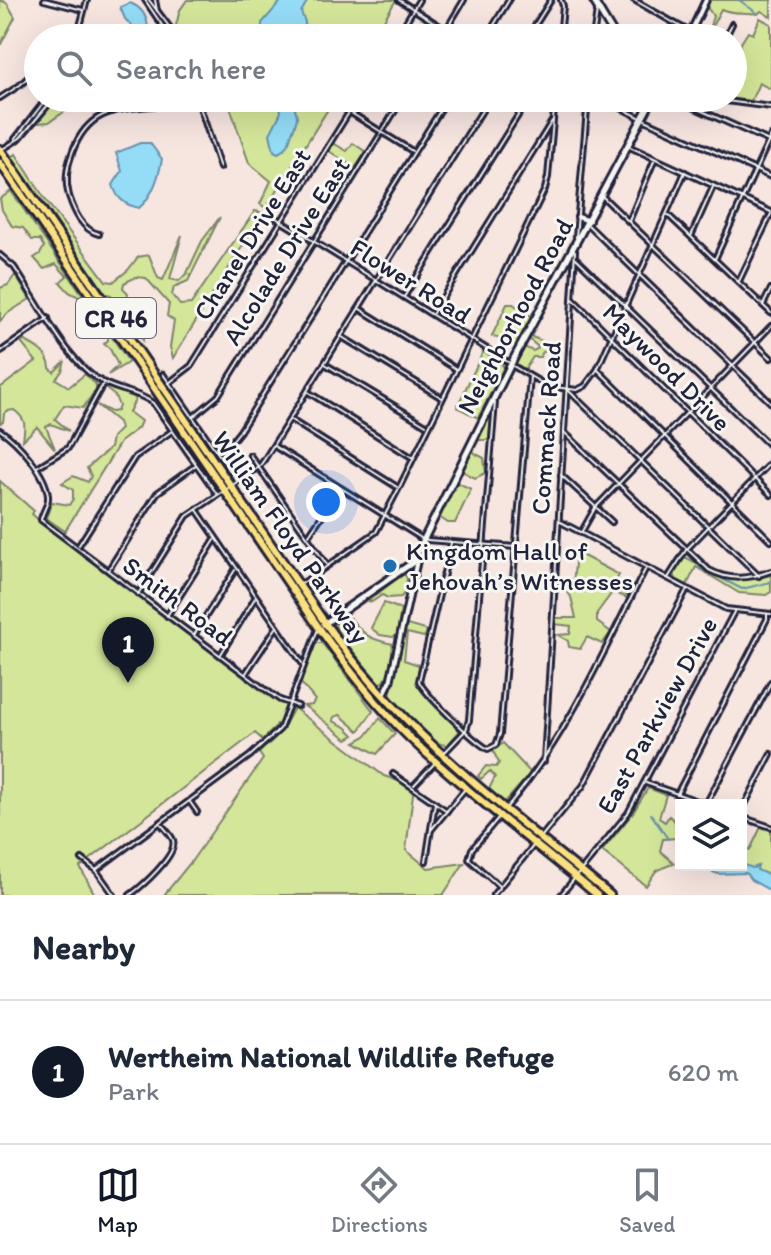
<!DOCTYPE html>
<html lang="en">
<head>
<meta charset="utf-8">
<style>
  :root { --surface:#fff; --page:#f6f6f7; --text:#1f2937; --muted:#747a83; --line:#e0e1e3; --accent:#111827 }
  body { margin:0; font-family:Itim,sans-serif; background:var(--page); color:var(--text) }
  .controls { position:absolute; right:24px; bottom:24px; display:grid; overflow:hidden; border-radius:0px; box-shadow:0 8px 32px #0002 }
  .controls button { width:72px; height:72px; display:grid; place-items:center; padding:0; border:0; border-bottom:2px solid var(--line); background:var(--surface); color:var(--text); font:40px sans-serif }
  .you { position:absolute; left:326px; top:502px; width:28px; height:28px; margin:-20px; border:6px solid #fff; border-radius:50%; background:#1a73e8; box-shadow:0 0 0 12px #1a73e833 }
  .badge { display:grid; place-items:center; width:52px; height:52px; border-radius:50%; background:var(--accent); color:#fff; font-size:26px; font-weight:700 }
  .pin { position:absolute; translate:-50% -66px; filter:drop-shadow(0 2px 4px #0008) }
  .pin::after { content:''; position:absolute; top:42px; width:28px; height:24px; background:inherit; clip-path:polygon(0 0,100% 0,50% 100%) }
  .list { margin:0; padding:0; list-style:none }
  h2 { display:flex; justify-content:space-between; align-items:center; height:104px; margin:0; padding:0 32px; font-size:34px }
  h2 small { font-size:26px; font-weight:400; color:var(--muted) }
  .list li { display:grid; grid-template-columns:52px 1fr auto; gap:24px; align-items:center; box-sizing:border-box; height:144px; padding:0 32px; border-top:2px solid var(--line) }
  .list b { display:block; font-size:30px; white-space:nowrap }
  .list p { margin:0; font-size:26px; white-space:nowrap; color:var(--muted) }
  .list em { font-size:26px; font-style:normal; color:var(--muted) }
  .icon { flex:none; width:44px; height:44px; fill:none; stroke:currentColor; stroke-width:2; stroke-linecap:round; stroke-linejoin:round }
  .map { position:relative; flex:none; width:771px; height:895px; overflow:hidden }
  .search { position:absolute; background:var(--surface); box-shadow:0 8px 32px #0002; left:24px; right:24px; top:24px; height:88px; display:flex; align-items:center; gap:20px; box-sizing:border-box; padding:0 28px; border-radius:44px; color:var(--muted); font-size:30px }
  .sheet { height:248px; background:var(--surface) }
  nav { display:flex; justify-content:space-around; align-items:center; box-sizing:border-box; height:112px; border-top:2px solid var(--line); background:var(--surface); font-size:22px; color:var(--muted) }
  nav a { display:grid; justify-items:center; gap:4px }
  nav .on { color:var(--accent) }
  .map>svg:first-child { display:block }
  .green { fill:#d4e699; stroke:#7b846a; stroke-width:2 }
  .water { fill:#95dcf7; stroke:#6792ac; stroke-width:2 }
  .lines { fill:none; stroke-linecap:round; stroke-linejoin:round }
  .stream { stroke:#6792ac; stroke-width:2 }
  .minor-casing { stroke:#22223b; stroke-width:8 }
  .tertiary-casing { stroke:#22223b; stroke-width:10 }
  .secondary-casing { stroke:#22223b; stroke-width:11 }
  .trunk-casing { stroke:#22223b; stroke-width:12 }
  .minor { stroke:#f6f6f2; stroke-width:2 }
  .tertiary { stroke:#f6f6f2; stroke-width:4 }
  .secondary { stroke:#f6f6f2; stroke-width:5 }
  .trunk { stroke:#fbe080; stroke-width:6 }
  .poi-dot { fill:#1f6fb2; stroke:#f6f6f2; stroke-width:3 }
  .labels { text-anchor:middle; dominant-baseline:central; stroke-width:6; stroke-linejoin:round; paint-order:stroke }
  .shield { fill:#f6f6f2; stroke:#626272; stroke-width:2 }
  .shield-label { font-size:24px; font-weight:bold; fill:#22223b }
  .street-label { font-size:26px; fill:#22223b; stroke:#f6f6f2 }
  .poi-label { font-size:26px; fill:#22223b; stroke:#f6f6f2; text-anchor:start }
</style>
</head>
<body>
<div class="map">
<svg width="771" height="895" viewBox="0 0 771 895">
  <rect width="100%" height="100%" fill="#f7e5e0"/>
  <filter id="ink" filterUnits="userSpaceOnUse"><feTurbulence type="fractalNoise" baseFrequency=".0125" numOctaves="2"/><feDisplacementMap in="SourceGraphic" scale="16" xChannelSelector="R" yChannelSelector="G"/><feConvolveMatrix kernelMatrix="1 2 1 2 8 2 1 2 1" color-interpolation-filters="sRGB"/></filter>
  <g filter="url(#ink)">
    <g class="green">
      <polygon points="0,0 7,3 15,17 0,46"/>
      <polygon points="187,0 396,0 373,38 181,38 180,32 175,29 180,10"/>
      <path d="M709,0H771V17L761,11L758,14C744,11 733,15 721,9L707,36L713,16L707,7Z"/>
      <polygon points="760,18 771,24 771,89 759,83 751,101 731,99 733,58 739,57 741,43 748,32 753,34"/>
      <polygon points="57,98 85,98 49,122 38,123"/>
      <polygon points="227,98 335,98 266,208 260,204 271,181 249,163"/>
      <polygon points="333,143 347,151 353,143 366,152 355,168 329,151"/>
      <polygon points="16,154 47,202 106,281 113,282 128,270 138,257 149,255 158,278 163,280 182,235 170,279 179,281 187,273 202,241 220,217 188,281 174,287 172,295 180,305 191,304 255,211 263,213 173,358 170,347 174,321 167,316 169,304 146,278 136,277 124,283 123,288 128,293 126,304 143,325 143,340 111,295 106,294 12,157"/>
      <polygon points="11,191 129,362 108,375 118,365 110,349 104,344 108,340 108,334 94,329 93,323 78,311 81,303 79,297 69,292 60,282 67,276 56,264 44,269 34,258 40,254 44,247 40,240 32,240 23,228 12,226 2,210 0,199"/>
      <polygon points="15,275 30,299 8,313 0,321 0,288 8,285"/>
      <polygon points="507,304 513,304 532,317 516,345 492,336"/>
      <polygon points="532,337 552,345 550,351 543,352 540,357 533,357 525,369 516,364 524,347 533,351 537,349 538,347 529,339"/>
      <path d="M23,340C35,346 49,353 50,368L54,372L65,361L62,371L56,379L69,387L85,374L96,385V389L83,408L64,405L55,419L69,431L51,424L46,427L55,449L37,427L23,440C25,425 27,420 14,410L7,411L4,414L3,422L0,423V388L36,361L22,344Z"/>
      <polygon points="483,352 490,355 486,366 492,369 499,361 504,367 478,418 457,407"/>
      <polygon points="108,387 136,398 129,412 141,421 138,428 121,441 65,531 46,518 52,502 69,505 73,499 73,490 62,483 73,476 88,482 91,476 87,468 110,448 112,437 120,429 118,422 97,405 111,412 117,411 119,406 115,396 106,389"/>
      <polygon points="488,413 491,417 489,440 479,440 473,451 476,454 484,458 486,473 475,478 462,471 462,468"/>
      <polygon points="0,481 34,511 32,514 43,524 289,706 279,723 263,740 255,733 80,867 95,895 0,895"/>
      <polygon points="456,482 471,489 455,523 448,523 439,517"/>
      <polygon points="576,552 619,575 613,587 628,596 627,598 615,593 611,594 597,613 597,622 611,632 602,644 587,637 580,649 569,647 568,641 558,635 570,634 571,626 554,624 555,618 576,618 571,597 564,587 573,585"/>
      <path d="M684,557C692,559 699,566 706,570C727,583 748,580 771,575V592L766,595L739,593L696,567L687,585L676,581L674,572Z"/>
      <polygon points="403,574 407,577 406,591 401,597 388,598 382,595 372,602 368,601"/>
      <polygon points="384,603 401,609 397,635 393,637 380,635 371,628"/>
      <path d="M407,617V625L428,631L424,637L407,633L404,660L419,665L417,685L458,728L459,732L447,745C430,745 399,709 390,696Z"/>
      <path d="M345,618H350C365,636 369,639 393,644L390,670L384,682L379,683L337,632L335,624Z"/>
      <path d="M317,643H322L373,711L359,731L340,715L334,717L333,721L346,727L354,735L347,739C332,728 319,716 304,706L312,705L315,700L301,683L314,645Z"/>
      <polygon points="294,708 384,776 414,786 406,850 428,868 464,863 443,895 164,895 191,862 263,759 259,753 281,732"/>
      <polygon points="380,718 395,734 377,754 355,742 366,736"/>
      <polygon points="503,743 531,773 506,801 502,801 489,789 495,777 490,771 481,779 478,776 486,766 496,767 499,763 493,751"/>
      <polygon points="648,788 666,795 659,818 665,822 669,816 675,821 677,838 663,839 660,851 674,863 656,871 646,886 602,851 633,813"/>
      <polygon points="761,827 771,830 771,879 741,864 741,849 744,846 750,850"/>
    </g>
    <g class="water">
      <polygon points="282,0 308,0 301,12 305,22 305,38 262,38 262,23"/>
      <path d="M130,3C141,7 147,16 148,28L143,32L137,31L125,19L120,7Z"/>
      <path d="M279,98H294L292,103C300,117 297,119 292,133C288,144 289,147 278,153L274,151L270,134L281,112Z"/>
      <path d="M140,143H150L162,159C159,176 153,196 139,208C125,205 117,199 113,185L122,171L116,153Z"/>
      <polygon points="741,864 753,868 758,866 757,870 769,875 771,891 751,880 746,873 718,874 707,870 704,865"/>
    </g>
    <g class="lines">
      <g class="stream">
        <polyline points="739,0 757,13"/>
        <polyline points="699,567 742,589 771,582"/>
        <polyline points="651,814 668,839"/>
      </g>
      <g class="minor-casing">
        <g id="minor">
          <polyline points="44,0 83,10"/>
          <polyline points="145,0 168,34"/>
          <polyline points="149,0 174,33"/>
          <polyline points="155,0 157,11"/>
          <polyline points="399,0 459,38"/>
          <polyline points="634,0 690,32"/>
          <polyline points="71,38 79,30 87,0"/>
          <polyline points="160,38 172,32 178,38"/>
          <polyline points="396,38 419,0"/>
          <polyline points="441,38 464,0"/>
          <polyline points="486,38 509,0"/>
          <polyline points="527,38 551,0"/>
          <polyline points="560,38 563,6 561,0"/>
          <polyline points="593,38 597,11"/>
          <polyline points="725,38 732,24"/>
          <polyline points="0,98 20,85 38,68"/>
          <polyline points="197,98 220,168"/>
          <polyline points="601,98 639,117"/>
          <polyline points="673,98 771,142"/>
          <polyline points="704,98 771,107"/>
          <polyline points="335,103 412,151"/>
          <polyline points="645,120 771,177"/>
          <polyline points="15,139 47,98"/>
          <polyline points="630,147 771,212"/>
          <polyline points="1,150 20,138 54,98"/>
          <polyline points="603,197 771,358"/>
          <polyline points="268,213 508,362"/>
          <polyline points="668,215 771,313"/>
          <polyline points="629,221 654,161"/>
          <polyline points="588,225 771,403"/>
          <path d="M99,234C82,230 74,211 69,196C65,182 67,166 72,153C94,92 143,116 189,98"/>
          <polyline points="691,236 713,187"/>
          <polyline points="576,237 588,98"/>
          <path d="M0,255L14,267C36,299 65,357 96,378C113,391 136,390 153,403L217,494"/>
          <polyline points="576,258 771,447"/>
          <polyline points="715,259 771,136"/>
          <polyline points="739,281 771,214"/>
          <polyline points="404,297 529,98"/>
          <polyline points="573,299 771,495"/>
          <polyline points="763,305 771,289"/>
          <polyline points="360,309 456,369"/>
          <polyline points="433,313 552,121"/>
          <polyline points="342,337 442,398"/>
          <polyline points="0,352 48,318"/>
          <polyline points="325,364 426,425"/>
          <polyline points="513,366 547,386 577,390 585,386 597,370 685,172"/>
          <polyline points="598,370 771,541"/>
          <polyline points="163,374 237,481"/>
          <polyline points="169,383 191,366 358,98"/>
          <polyline points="568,390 759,576"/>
          <polyline points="308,392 413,458"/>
          <polyline points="193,417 218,396 403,98"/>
          <polyline points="291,420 397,487"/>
          <path d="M0,430C18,442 46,473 48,496C49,505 42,512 41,520L262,687L280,700L298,706"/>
          <path d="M564,432L709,570C730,581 749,579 771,571"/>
          <polyline points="274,446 421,538"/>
          <polyline points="217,452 232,441 240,431 448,98"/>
          <polyline points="250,455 327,565"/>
          <polyline points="37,467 68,448 103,384"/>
          <polyline points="561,475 612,522"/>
          <polyline points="197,510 302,663"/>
          <polyline points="559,521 726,609 771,614"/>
          <polyline points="581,533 595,508 771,326"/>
          <polyline points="309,535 339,490"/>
          <polyline points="427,540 516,547"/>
          <path d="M451,543L419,681C424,694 475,742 488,749L496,745L500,734L530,377"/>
          <polyline points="79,545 135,457 172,431"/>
          <polyline points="109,569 157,493 196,465"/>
          <polyline points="668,578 686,550 771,462"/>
          <polyline points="300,585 376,532 399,488 545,189 548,177 555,98"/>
          <polyline points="138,594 187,516 259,467 264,460 490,98"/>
          <polyline points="167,616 215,540"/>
          <polyline points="194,635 235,570"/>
          <polyline points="221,654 255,598"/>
          <polyline points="246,673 276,628"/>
          <polyline points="444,753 466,730 469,720 495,402"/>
          <polyline points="544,761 575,251"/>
          <polyline points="393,774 447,811"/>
          <polyline points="646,783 709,805"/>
          <polyline points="414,785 434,764"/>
          <polyline points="677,794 767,619 767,614"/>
          <polyline points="190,802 197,812"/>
          <polyline points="706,804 771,682"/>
          <path d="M506,808C567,738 604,650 646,568"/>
          <polyline points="741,812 771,754"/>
          <polyline points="499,817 472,849 469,859 500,887"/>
          <polyline points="741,817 771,827"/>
          <polyline points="431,830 465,789"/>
          <polyline points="542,836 583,786 687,589"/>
          <polyline points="82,859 96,870 114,895"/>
          <polyline points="426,861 435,803"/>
          <polyline points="96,870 250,756 280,729 318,629"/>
          <path d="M130,895C141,887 178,855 173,840C171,835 165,829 161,824"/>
          <polyline points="493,895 534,845"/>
          <polyline points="561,895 628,813 734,612"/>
        </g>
      </g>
      <g class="tertiary-casing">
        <g id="tertiary">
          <polyline points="688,38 706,0"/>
          <polyline points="578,217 589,221"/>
          <polyline points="384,694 390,682 418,556"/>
        </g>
      </g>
      <g class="secondary-casing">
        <g id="secondary">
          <polyline points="593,0 616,38"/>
          <polyline points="324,624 412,563 511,364 653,98"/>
        </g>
      </g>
      <g class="trunk-casing">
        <g id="trunk">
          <path d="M0,149L325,623C402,733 508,811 610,895"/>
          <path d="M0,163L317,625C345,665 375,704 410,738C469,794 535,843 597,895"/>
        </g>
      </g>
      <use href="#minor" class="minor"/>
      <use href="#tertiary" class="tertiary"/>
      <use href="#secondary" class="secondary"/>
      <use href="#trunk" class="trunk"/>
    </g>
  </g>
  <circle class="poi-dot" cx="390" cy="566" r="8"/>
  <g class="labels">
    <rect class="shield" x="76" y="298" width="80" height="40" rx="6"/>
    <g class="shield-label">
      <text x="116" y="318">CR 46</text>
    </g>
    <g class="street-label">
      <text transform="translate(252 234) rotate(-58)">Chanel Drive East</text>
      <text transform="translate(286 251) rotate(-58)">Alcolade Drive East</text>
      <text transform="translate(411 281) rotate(32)">Flower Road</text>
      <text transform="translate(515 316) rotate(-62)">Neighborhood Road</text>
      <text transform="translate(667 367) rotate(45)">Maywood Drive</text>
      <text transform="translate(546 428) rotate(-86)">Commack Road</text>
      <text transform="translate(291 537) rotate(55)">William Floyd Parkway</text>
      <text transform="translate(178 601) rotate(37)">Smith Road</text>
      <text transform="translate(657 715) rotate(-61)">East Parkview Drive</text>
    </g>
    <g class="poi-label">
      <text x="406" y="551">Kingdom Hall of<tspan x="406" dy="30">Jehovah’s Witnesses</tspan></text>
    </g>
  </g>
</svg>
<div class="controls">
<button><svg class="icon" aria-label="layers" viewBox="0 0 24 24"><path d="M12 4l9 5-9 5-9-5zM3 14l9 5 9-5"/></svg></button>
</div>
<div class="you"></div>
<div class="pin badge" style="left:128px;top:683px">1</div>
<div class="search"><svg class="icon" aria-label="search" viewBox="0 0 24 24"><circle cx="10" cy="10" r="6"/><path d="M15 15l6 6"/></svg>Search here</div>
</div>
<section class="sheet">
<h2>Nearby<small></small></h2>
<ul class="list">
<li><span class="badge">1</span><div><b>Wertheim National Wildlife Refuge</b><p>Park</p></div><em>620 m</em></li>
</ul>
</section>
<nav>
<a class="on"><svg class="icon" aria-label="map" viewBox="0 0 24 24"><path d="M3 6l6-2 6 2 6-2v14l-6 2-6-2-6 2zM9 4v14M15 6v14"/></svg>Map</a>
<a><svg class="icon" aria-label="directions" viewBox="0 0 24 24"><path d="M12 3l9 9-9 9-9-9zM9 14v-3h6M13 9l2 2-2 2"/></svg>Directions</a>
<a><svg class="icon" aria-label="saved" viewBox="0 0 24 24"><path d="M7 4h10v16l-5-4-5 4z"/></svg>Saved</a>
</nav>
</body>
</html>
